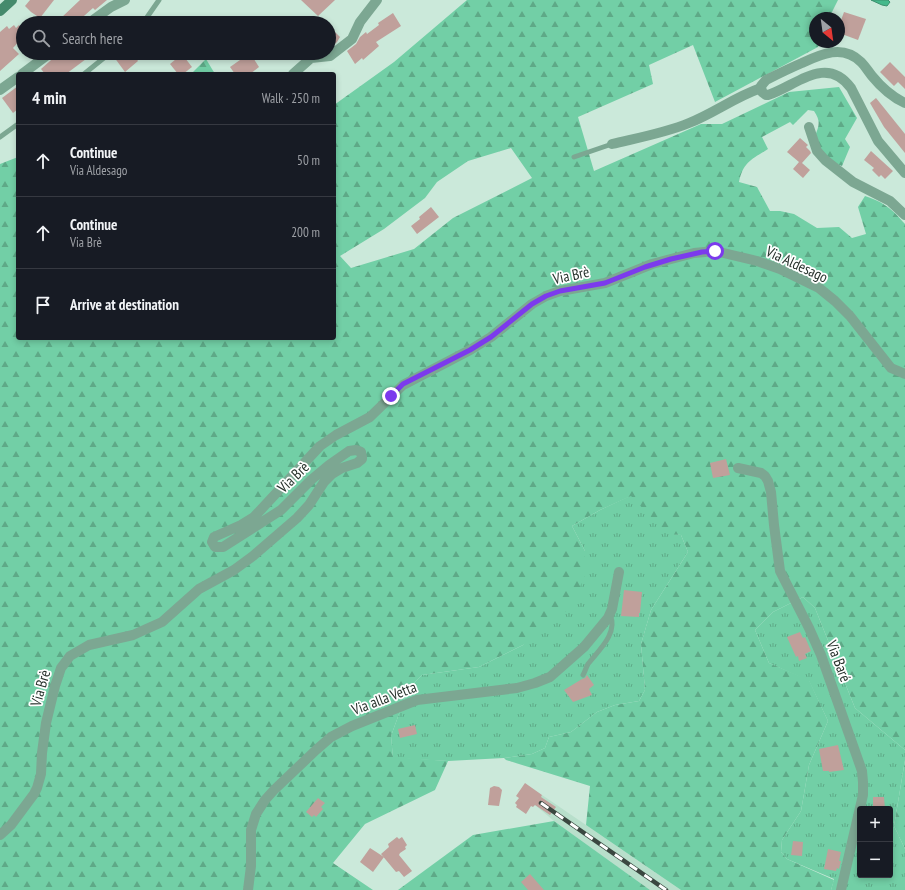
<!DOCTYPE html>
<html lang="en">
<head>
<meta charset="utf-8">
<style>
  :root { --surface:#171b24; --page:#242831; --text:#f1f3f6; --muted:#9ea1a6; --line:#363941 }
  body { margin:0; font-family:"PT Sans Narrow",sans-serif; background:var(--page); color:var(--text) }
  .controls { position:absolute; right:12px; bottom:12px; display:grid; overflow:hidden; border-radius:4px; box-shadow:0 2px 6px #0003 }
  .controls button { width:36px; height:36px; display:grid; place-items:center; padding:0; border:0; border-bottom:1px solid var(--line); background:var(--surface); color:var(--text); font:20px sans-serif }
  .compass { position:absolute; left:809px; top:12px; width:36px; height:36px; border-radius:50%; background:var(--surface); box-shadow:0 2px 6px #0003; rotate:151deg }
  .stop { position:absolute; width:12px; height:12px; margin:-9px; border:3px solid #7c3aed; border-radius:50%; background:#fff }
  .stop.end { background:#7c3aed; border-color:#fff; box-shadow:0 1px 4px #0008 }
  .list { margin:0; padding:0; list-style:none }
  h2 { display:flex; justify-content:space-between; align-items:center; height:52px; margin:0; padding:0 16px; font-size:17px }
  h2 small { font-size:13px; font-weight:400; color:var(--muted) }
  .list li { display:grid; grid-template-columns:26px 1fr auto; gap:12px; align-items:center; box-sizing:border-box; height:72px; padding:0 16px; border-top:1px solid var(--line) }
  .list b { display:block; font-size:15px; white-space:nowrap }
  .list p { margin:0; font-size:13px; white-space:nowrap; color:var(--muted) }
  .list em { font-size:13px; font-style:normal; color:var(--muted) }
  .icon { flex:none; width:22px; height:22px; fill:none; stroke:currentColor; stroke-width:2; stroke-linecap:round; stroke-linejoin:round }
  .map { position:relative; flex:none; width:905px; height:890px; overflow:hidden }
  .search { position:absolute; background:var(--surface); box-shadow:0 2px 6px #0003; left:16px; top:16px; width:320px; height:44px; display:flex; align-items:center; gap:10px; box-sizing:border-box; padding:0 14px; border-radius:22px; color:var(--muted); font-size:15px }
  .panel { position:absolute; background:var(--surface); box-shadow:0 2px 6px #0003; left:16px; top:72px; width:320px; height:268px; border-radius:4px }
  .map>svg:first-child { display:block }
  .built { fill:#b8dfcb }
  .grass { fill:url(#grass-tufts); fill-rule:evenodd }
  .forest { fill:url(#forest-firs); fill-rule:evenodd }
  .water { fill:#45b98b; stroke:#3c906e }
  .building { fill:#c0a09b }
  .lines { fill:none; stroke-linecap:round; stroke-linejoin:round }
  .service { stroke:#7ca792; stroke-width:5 }
  .minor { stroke:#7ca792; stroke-width:10 }
  .tertiary { stroke:#7ca792; stroke-width:10 }
  .secondary { stroke:#458a6c; stroke-width:10 }
  .rail-casing { stroke:#3a4740; stroke-width:4.5 }
  .rail { stroke:#fff; stroke-width:3; stroke-dasharray:9; stroke-linecap:butt }
  .route { stroke:#7c3aed; stroke-width:5 }
  .labels { text-anchor:middle; dominant-baseline:central; stroke-width:3.5; stroke-linejoin:round; paint-order:stroke }
  .street-label { font-size:15px; fill:#27322c; stroke:#fff }
</style>
</head>
<body>
<div class="map">
<svg width="905" height="890" viewBox="0 0 905 890">
  <defs>
    <pattern id="grass-tufts" width="24" height="20" patternUnits="userSpaceOnUse"><rect width="24" height="20" fill="#72cfa6"/><path d="M3 7l-1-3M5 7V3M7 7l1-3M15 17l-1-3M17 17v-4M19 17l1-3" fill="none" stroke="#5ea987"/></pattern>
    <pattern id="forest-firs" width="22" height="20" patternUnits="userSpaceOnUse"><rect width="22" height="20" fill="#72cfa6"/><path d="M5 1l3.5 6h-7zM16 11l3.5 6h-7z" fill="#5ea987"/></pattern>
  </defs>
  <rect width="100%" height="100%" fill="#cbe9da"/>
  <polygon class="built" points="542,795 586,825 681,890 650,890 554,821 535,805"/>
  <g class="grass">
    <polygon points="632,495 667,533 681,535 688,552 651,610 641,644 645,690 639,701 615,705 597,712 571,732 549,737 545,748 532,754 504,758 448,761 393,758 391,736 408,689 422,675 479,667 523,645 585,551 572,526 600,510"/>
    <path d="M803,597L815,608L855,708L905,750V760L894,826L905,849V890H831L834,879L787,859L781,852L782,840L801,811L809,765L828,721L809,681L769,663L755,630L773,612ZM860,809H890V875H860Z"/>
  </g>
  <g class="forest">
    <path d="M467,0H838L829,18H815V42H820L818,47L715,102L693,45L649,65L653,84L578,117L594,171L701,124H722L789,92L839,87L857,118L845,139L850,147L842,166C827,161 820,151 815,136C819,126 821,121 814,111L808,110L793,125L790,122L762,137L768,149C752,159 743,162 739,182L757,187L770,211H780L794,214L817,228L839,227L852,238L866,234L858,207L865,196C885,203 891,208 905,224V750L855,708L815,608L803,597L773,612L755,630L769,663L809,680L828,721L809,765L801,811L782,840L781,852L787,859L834,880L831,890H681L586,825L590,786L506,760L504,758L532,754L545,748L549,737L571,732L597,712L615,705L639,701L645,690L641,644L651,610L688,552L681,535L667,534L631,496L600,510L572,526L585,551V576L570,608L523,645L479,667L422,675L408,689L391,736L393,757L448,761L435,790L365,824L333,863L373,890H0V164L18,157V338H334V105L394,62ZM511,148L532,178L453,218L414,249L351,268L340,256L384,229L425,198L437,182L468,161Z"/>
    <polygon points="206,59 215,74 191,74"/>
    <polygon points="905,760 905,849 894,826"/>
    <polygon points="554,821 650,890 398,890 473,835"/>
  </g>
  <polygon class="water" points="871,0 888,0 890,2 887,6 882,5"/>
  <g class="building">
    <polygon points="30,0 54,0 40,18 31,12 25,6"/>
    <polygon points="80,0 107,0 95,10 93,8 76,23 65,23 61,18"/>
    <polygon points="301,0 335,0 318,16"/>
    <polygon points="844,12 866,19 858,40 839,33 839,26"/>
    <polygon points="393,13 401,26 376,42 379,46 363,60 362,58 355,64 347,51 356,44 360,37 366,32 367,34 379,25 378,23"/>
    <polygon points="14,25 16,28 19,25 23,30 23,37 13,48 19,54 0,71 0,32 7,26 9,29"/>
    <polygon points="329,26 340,37 337,42 329,49"/>
    <polygon points="59,53 81,53 86,59 66,74 45,74 41,69"/>
    <polygon points="119,53 143,53 136,58 138,61 125,72 114,57"/>
    <polygon points="250,53 259,67 250,74 235,74 230,67"/>
    <polygon points="182,54 192,67 183,74 178,74 170,64"/>
    <polygon points="890,62 905,77 905,89 898,82 894,86 880,72"/>
    <polygon points="18,86 18,109 13,113 2,98"/>
    <polygon points="876,98 905,134 905,153 884,127 870,103"/>
    <polygon points="800,138 808,145 806,147 810,151 811,153 802,163 810,170 803,178 793,169 799,162 787,152"/>
    <polygon points="871,151 893,171 885,179 881,175 879,177 872,170 874,168 864,160"/>
    <polygon points="431,207 439,217 417,234 411,226 420,219 419,217"/>
    <polygon points="726,459 730,475 713,478 710,463"/>
    <polygon points="624,590 642,592 640,613 639,613 639,617 621,616"/>
    <polygon points="800,632 803,638 805,637 811,651 805,654 807,658 799,661 798,656 796,657 787,637"/>
    <polygon points="587,675 594,685 589,689 592,695 573,702 564,690 582,679 585,678"/>
    <polygon points="415,725 417,734 400,738 398,729"/>
    <polygon points="838,745 844,770 829,772 829,771 823,771 819,749"/>
    <polygon points="525,783 542,795 541,797 556,807 550,815 535,805 533,807 531,806 526,814 516,807 517,805 515,803 519,798 516,796"/>
    <polygon points="494,786 499,787 502,790 499,806 488,805 490,788"/>
    <polygon points="873,797 884,797 885,809 873,809"/>
    <polygon points="318,798 325,803 321,807 323,809 316,817 314,815 312,817 306,812"/>
    <polygon points="397,837 399,839 402,837 407,845 405,847 406,849 400,853 399,855 412,871 404,877 399,871 396,872 381,854 389,847 388,844"/>
    <polygon points="793,841 803,842 802,856 791,855"/>
    <polygon points="370,848 384,857 373,872 360,862"/>
    <polygon points="828,849 841,852 839,861 841,861 839,869 837,868 836,871 824,869"/>
    <polygon points="530,874 544,890 528,890 521,882"/>
  </g>
  <g class="lines">
    <g class="service">
      <polyline points="143,23 159,0"/>
      <polyline points="84,74 110,53"/>
      <polyline points="0,137 18,124"/>
      <polyline points="574,157 612,144"/>
      <path d="M583,675C585,672 586,667 588,664C597,652 619,633 610,615"/>
    </g>
    <g class="minor">
      <polyline points="89,23 111,7 125,0"/>
      <polyline points="22,74 50,53"/>
      <polyline points="293,74 311,58 330,56 352,39 360,22 377,0"/>
      <polyline points="0,90 18,77"/>
      <polyline points="809,127 817,151 825,160 853,182 890,201 905,215"/>
      <path d="M612,144C637,138 665,133 689,123C714,113 735,97 761,88"/>
      <polyline points="738,468 761,473 765,476 768,481 771,492 774,525 780,571 809,628 821,655 862,771 863,782 863,795 841,890"/>
      <polyline points="248,890 251,866 251,830 256,814 265,800 274,790 316,750 331,737 352,726 417,700 517,688 535,683 550,677 584,647 608,618 612,609 619,572"/>
    </g>
    <g class="tertiary">
      <path d="M905,103C892,97 881,87 872,76C868,71 865,66 861,62C843,44 821,54 802,63C790,68 778,74 766,80L761,86L762,92L766,95H768C796,86 826,54 851,88L878,141L905,173"/>
      <polyline points="0,835 11,825 34,794 37,788 41,774 42,753 46,723 55,686 61,668 70,656 89,645 133,635 162,622 199,589 234,570 253,556 297,518 309,505 324,482 332,474 342,468 357,463 362,459 362,457 361,452 356,450 349,451 329,465 311,480 281,510 223,547 215,547 212,542 214,537 241,525 254,517 320,446 336,435 370,417 403,385 470,350 491,337 532,304 546,296 560,291 605,283 652,264 694,253 715,251 757,261 780,269 819,288 835,301 850,316 891,368 905,374"/>
    </g>
    <polyline class="secondary" points="0,11 12,0"/>
    <g class="rail-casing">
      <polyline id="rail" points="541,803 666,890"/>
    </g>
    <use href="#rail" class="rail"/>
  </g>
  <g class="lines">
    <polyline class="route" points="391,396 403,384 470,350 491,337 532,304 546,296 560,291 605,283 645,267 671,259 702,252 715,251"/>
  </g>
  <g class="labels">
    <g class="street-label">
      <text transform="translate(797 264) rotate(25)">Via Aldesago</text>
      <text transform="translate(571 275) rotate(-12)">Via Brè</text>
      <text transform="translate(293 477) rotate(-44)">Via Brè</text>
      <text transform="translate(839 661) rotate(69)">Via Baré</text>
      <text transform="translate(40 688) rotate(-74)">Via Brè</text>
      <text transform="translate(384 698) rotate(-21)">Via alla Vetta</text>
    </g>
  </g>
</svg>
<div class="controls">
<button>+</button>
<button>−</button>
</div>
<svg class="compass" viewBox="-18 -18 36 36"><path d="M0-13l5 13h-10z" fill="#e53935"/><path d="M0 13l5-13h-10z" fill="#9ea1a6"/></svg>
<div class="stop" style="left:715px;top:251px"></div>
<div class="stop end" style="left:391px;top:396px"></div>
<div class="search"><svg class="icon" aria-label="search" viewBox="0 0 24 24"><circle cx="10" cy="10" r="6"/><path d="M15 15l6 6"/></svg>Search here</div>
<section class="panel">
<h2>4 min<small>Walk · 250 m</small></h2>
<ul class="list">
<li><svg class="icon" aria-label="ahead" viewBox="0 0 24 24"><path d="M12 20V5M6 11l6-6 6 6"/></svg><div><b>Continue</b><p>Via Aldesago</p></div><em>50 m</em></li>
<li><svg class="icon" aria-label="ahead" viewBox="0 0 24 24"><path d="M12 20V5M6 11l6-6 6 6"/></svg><div><b>Continue</b><p>Via Brè</p></div><em>200 m</em></li>
<li><svg class="icon" aria-label="arrive" viewBox="0 0 24 24"><path d="M6 21V4h12l-3 4 3 4H6"/></svg><div><b>Arrive at destination</b></div></li>
</ul>
</section>
</div>
</body>
</html>
